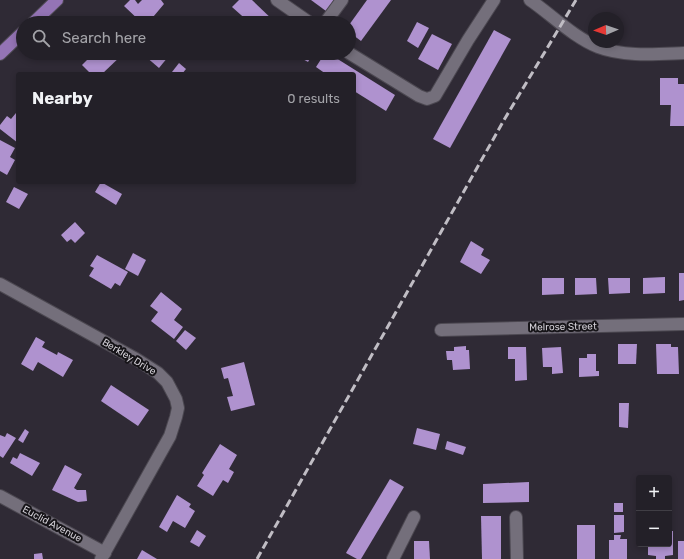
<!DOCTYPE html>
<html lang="en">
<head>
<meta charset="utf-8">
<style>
  :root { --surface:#232028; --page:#2f2d34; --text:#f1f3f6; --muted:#a3a3a8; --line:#403e45 }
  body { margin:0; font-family:Rubik,sans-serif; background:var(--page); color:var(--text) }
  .controls { position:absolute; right:12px; bottom:12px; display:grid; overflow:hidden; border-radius:4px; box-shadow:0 2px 6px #0003 }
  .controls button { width:36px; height:36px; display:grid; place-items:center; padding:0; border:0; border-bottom:1px solid var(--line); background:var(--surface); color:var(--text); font:20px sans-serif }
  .compass { position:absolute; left:588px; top:12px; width:36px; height:36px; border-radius:50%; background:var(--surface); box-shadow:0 2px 6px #0003; rotate:268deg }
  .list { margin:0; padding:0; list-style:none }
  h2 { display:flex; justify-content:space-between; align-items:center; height:52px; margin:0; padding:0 16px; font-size:17px }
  h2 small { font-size:13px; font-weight:400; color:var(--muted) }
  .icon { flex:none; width:22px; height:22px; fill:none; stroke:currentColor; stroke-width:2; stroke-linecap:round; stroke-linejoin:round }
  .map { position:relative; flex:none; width:684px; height:559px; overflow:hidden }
  .search { position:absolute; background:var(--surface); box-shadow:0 2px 6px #0003; left:16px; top:16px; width:340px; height:44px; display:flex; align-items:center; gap:10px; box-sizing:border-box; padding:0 14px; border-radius:22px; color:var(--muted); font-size:15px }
  .panel { position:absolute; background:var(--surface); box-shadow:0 2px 6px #0003; left:16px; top:72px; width:340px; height:112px; border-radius:4px }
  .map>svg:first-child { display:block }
  .building { fill:#af92cf }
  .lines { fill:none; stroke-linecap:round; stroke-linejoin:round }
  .minor-casing { stroke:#4c4851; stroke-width:14 }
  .major-casing { stroke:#4c4851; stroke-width:14 }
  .minor { stroke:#746f7b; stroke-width:12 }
  .major { stroke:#9474b5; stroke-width:12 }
  .rail { stroke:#c0bdc4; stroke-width:3; stroke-dasharray:8 4; stroke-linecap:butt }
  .labels { text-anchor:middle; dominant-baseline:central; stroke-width:4; stroke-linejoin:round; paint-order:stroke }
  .street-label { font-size:10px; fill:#d5d2d9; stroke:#161418 }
</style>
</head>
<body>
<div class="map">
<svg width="684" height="559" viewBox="0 0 684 559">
  <rect width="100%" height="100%" fill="#2f2a35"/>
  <g class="building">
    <polygon points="130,0 135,0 138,4 142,0 161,0 164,4 148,23 142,23 124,6"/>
    <polygon points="239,0 252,0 276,23 250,23 232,7"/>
    <polygon points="311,0 334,0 326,11"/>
    <polygon points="367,0 391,0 361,41 349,32 349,25"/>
    <polygon points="417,22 429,28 418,48 407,41"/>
    <polygon points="494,30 511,39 450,148 433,139"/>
    <polygon points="432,34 452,44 438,70 418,59"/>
    <polygon points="94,53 124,53 102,74 91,74 82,65"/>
    <polygon points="148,53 164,53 168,57 159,68 145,56"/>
    <polygon points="292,53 313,53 308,62"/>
    <polygon points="325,53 328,53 395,95 386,111 354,91 354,74 326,74 316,67"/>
    <polygon points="179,63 186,69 182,74 174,74 172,72"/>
    <polygon points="660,78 678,78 678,84 684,84 684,126 670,126 671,105 660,105"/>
    <polygon points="16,113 18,115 18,143 0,129 0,125 7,116 11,119"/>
    <polygon points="0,140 15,148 10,157 15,160 7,175 0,171"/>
    <polygon points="101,182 122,194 116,205 95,192"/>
    <polygon points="14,187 28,194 19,209 6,202"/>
    <polygon points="75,222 85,233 75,243 71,239 67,242 61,235"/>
    <polygon points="471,241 484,249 481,255 490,260 481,274 460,262"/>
    <polygon points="133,253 146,260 138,276 125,269"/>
    <polygon points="97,255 128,272 120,286 115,283 111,289 89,276 94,268 90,266"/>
    <polygon points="679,273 684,273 684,300 679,301"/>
    <polygon points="665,277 665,293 643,294 643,278"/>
    <polygon points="542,278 564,278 564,294 542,295"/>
    <polygon points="575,278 596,278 597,294 575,295"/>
    <polygon points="608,278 630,278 630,293 609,294"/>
    <polygon points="161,292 182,309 174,320 183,327 174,339 151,321 158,312 150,306"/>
    <polygon points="185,330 196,338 186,350 176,341"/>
    <polygon points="36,337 45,342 42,347 57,355 58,352 73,360 63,377 38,362 33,371 21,364"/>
    <polygon points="618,344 637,344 636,364 618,364"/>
    <polygon points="656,344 671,344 671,347 678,347 679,374 657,374"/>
    <polygon points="466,346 466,350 469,350 470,369 453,370 452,360 447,360 446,351 454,351 454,347"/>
    <polygon points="508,347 526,347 527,380 515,381 515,359 508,359"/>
    <polygon points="561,347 563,373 552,374 552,367 543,367 542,348"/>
    <polygon points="587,354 596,354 596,371 599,371 599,376 579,377 579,358 587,358"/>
    <polygon points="244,362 255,405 231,411 227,397 233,396 228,378 224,379 221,368"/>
    <polygon points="111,385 149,410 138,426 101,401"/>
    <polygon points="619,403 629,403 628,428 619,427"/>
    <polygon points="417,428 440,434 436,450 413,444"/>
    <polygon points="25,429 29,432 23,443 18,440"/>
    <polygon points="7,433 16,438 3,458 0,456 0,435 5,437"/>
    <polygon points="447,441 466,447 463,455 445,449"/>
    <polygon points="220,444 237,455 229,469 234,472 228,483 223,480 213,496 197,486 204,475 202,473"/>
    <polygon points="20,453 40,463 32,476 10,463 13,457 17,459"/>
    <polygon points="65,465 82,474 74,488 77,490 86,490 87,501 78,502 52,490"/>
    <polygon points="390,479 404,487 361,559 357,559 346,553"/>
    <polygon points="529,482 529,502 483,503 483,484"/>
    <polygon points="177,495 191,504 189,507 195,511 185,528 173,521 167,532 159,527"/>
    <rect x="614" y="503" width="9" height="9"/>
    <polygon points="614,515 624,515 624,532 614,533"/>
    <polygon points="481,516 501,516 501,559 482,559"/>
    <rect x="577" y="525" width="18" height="34"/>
    <polygon points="197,530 206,536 199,547 190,542"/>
    <polygon points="669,531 673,531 673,555 665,556 665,559 656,559 656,556 648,555 648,544 669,544"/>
    <polygon points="614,535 621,535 620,539 627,539 627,559 609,559 609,540 614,540"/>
    <polygon points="414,541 429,541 430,559 414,559"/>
    <rect x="678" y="541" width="6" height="18"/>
    <polygon points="142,550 157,559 137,559"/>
    <polygon points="42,553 43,559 34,559 34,554"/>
  </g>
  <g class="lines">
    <g class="minor-casing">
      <g id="minor">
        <polyline points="277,0 310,23"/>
        <path d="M530,0C552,15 573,37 598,47C624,57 657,54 684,53"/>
        <polyline points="325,23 342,0"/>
        <polyline points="349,53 419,96 427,99 435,96 468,40 494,0"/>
        <polyline points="0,284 136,359 158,373 167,382 176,399 178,408 176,417 170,436 101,559"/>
        <polyline points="441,330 684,324"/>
        <polyline points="0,496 105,553"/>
        <polyline points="516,517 517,559"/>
        <polyline points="393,559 414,517"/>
      </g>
    </g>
    <g class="major-casing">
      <g id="major">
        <polyline points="33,23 57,0"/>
        <polyline points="0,54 23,32"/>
      </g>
    </g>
    <use href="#minor" class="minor"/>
    <use href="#major" class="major"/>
    <polyline class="rail" points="257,559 504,120 576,0"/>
  </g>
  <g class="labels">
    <g class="street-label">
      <text transform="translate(563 327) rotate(-1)">Melrose Street</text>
      <text transform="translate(129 357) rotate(31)">Berkley Drive</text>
      <text transform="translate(52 524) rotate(28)">Euclid Avenue</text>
    </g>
  </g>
</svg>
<div class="controls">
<button>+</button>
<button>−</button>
</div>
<svg class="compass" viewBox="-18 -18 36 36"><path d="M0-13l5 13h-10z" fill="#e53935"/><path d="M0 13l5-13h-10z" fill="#a3a3a8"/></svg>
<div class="search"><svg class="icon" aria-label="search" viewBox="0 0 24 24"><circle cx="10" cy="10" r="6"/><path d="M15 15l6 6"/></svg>Search here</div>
<section class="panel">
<h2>Nearby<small>0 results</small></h2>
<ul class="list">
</ul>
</section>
</div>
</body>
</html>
